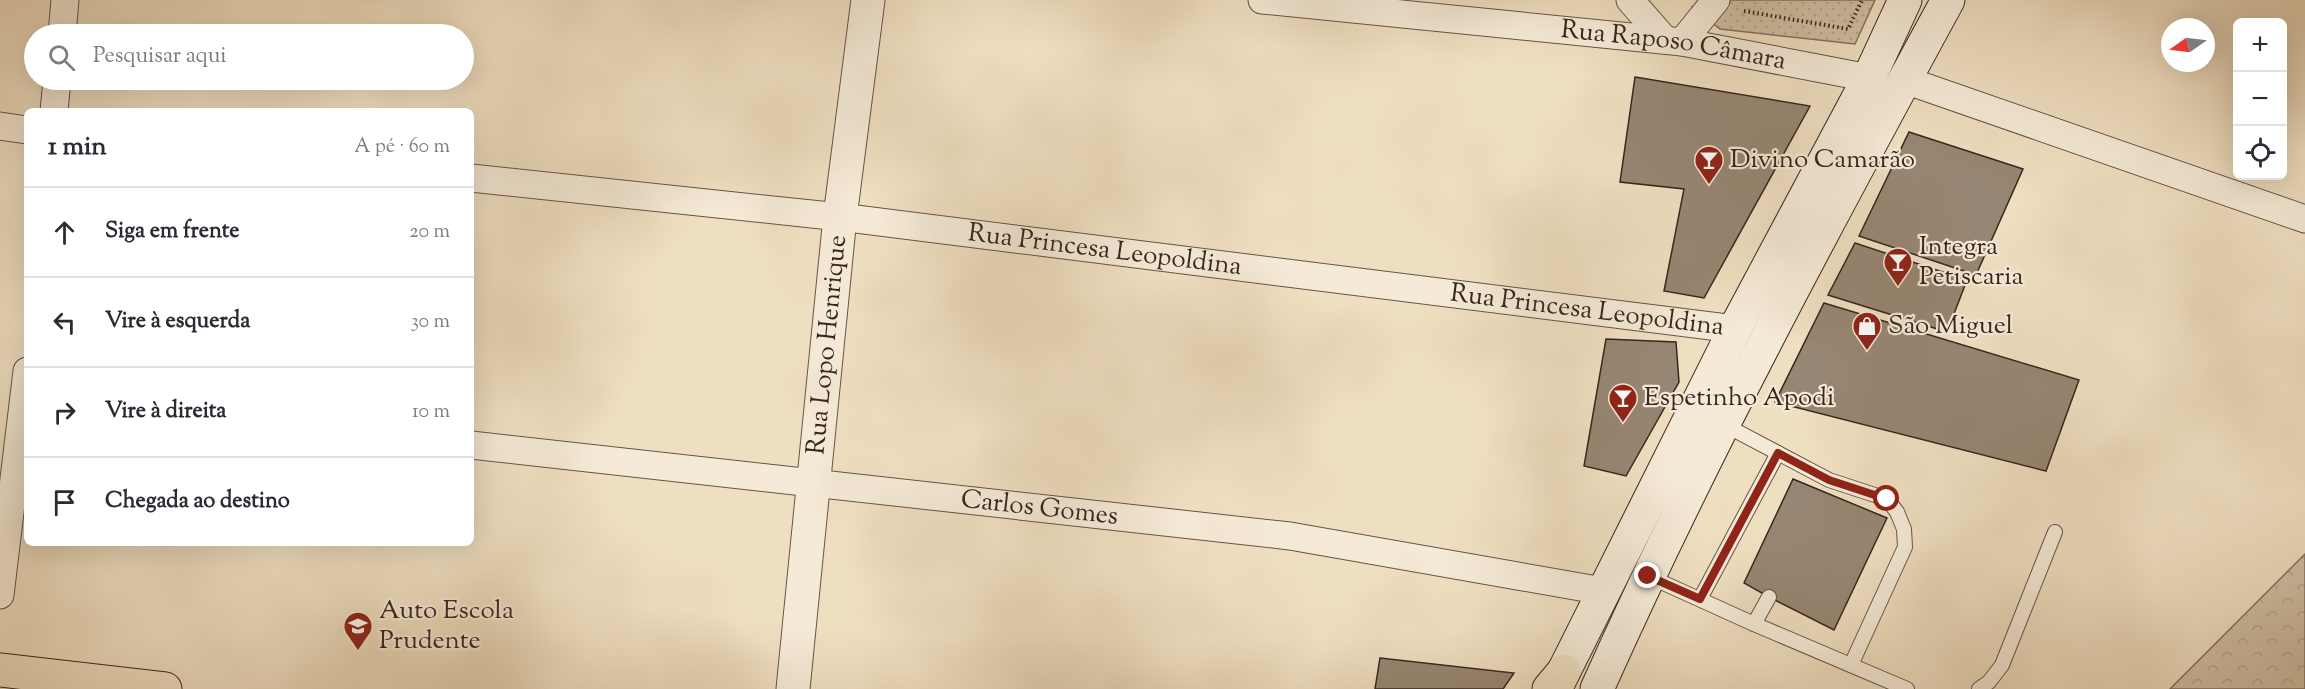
<!DOCTYPE html>
<html lang="pt">
<head>
<meta charset="utf-8">
<style>
  :root { --surface:#fff; --page:#f7f7f7; --text:#2b2b33; --muted:#7c7c81; --line:#e1e1e2 }
  body { margin:0; font-family:"Sorts Mill Goudy",serif; background:var(--page); color:var(--text) }
  .controls { position:absolute; right:18px; top:18px; display:grid; overflow:hidden; border-radius:9px; box-shadow:0 6px 24px #0002 }
  .controls button { width:54px; height:54px; display:grid; place-items:center; padding:0; border:0; border-bottom:2px solid var(--line); background:var(--surface); color:var(--text); font:30px sans-serif }
  .compass { position:absolute; left:2161px; top:18px; width:54px; height:54px; border-radius:50%; background:var(--surface); box-shadow:0 6px 24px #0002; rotate:256deg }
  .stop { position:absolute; width:18px; height:18px; margin:-14px; border:4px solid #8f2418; border-radius:50%; background:#fff }
  .stop.end { background:#8f2418; border-color:#fff; box-shadow:0 2px 6px #0008 }
  .list { margin:0; padding:0; list-style:none }
  h2 { display:flex; justify-content:space-between; align-items:center; height:78px; margin:0; padding:0 24px; font-size:26px }
  h2 small { font-size:20px; font-weight:400; color:var(--muted) }
  .list li { display:grid; grid-template-columns:39px 1fr auto; gap:18px; align-items:center; box-sizing:border-box; height:90px; padding:0 24px; border-top:2px solid var(--line) }
  .list b { display:block; font-size:22px; white-space:nowrap }
  .list em { font-size:20px; font-style:normal; color:var(--muted) }
  .icon { flex:none; width:33px; height:33px; fill:none; stroke:currentColor; stroke-width:2; stroke-linecap:round; stroke-linejoin:round }
  .map { position:relative; flex:none; width:2305px; height:689px; overflow:hidden }
  .search { position:absolute; background:var(--surface); box-shadow:0 6px 24px #0002; left:24px; top:24px; width:450px; height:66px; display:flex; align-items:center; gap:15px; box-sizing:border-box; padding:0 21px; border-radius:33px; color:var(--muted); font-size:22px }
  .panel { position:absolute; background:var(--surface); box-shadow:0 6px 24px #0002; left:24px; top:108px; width:450px; height:438px; border-radius:9px }
  .map>svg:first-child { display:block }
  .grass { fill:url(#grass-dots); stroke:#847362; stroke-width:1.5 }
  .forest { fill:url(#forest-crowns); stroke:#847362; stroke-width:1.5 }
  .building { fill:#978673; stroke:#37261f; stroke-width:1.5 }
  .lines { fill:none; stroke-linecap:round; stroke-linejoin:round }
  .service-casing { stroke:#655448; stroke-width:16 }
  .minor-casing { stroke:#655448; stroke-width:29 }
  .tertiary-casing { stroke:#655448; stroke-width:35 }
  .secondary-casing { stroke:#37261f; stroke-width:35 }
  .primary-casing { stroke:#37261f; stroke-width:35 }
  .path { stroke:#37261f; stroke-width:4; stroke-dasharray:1.5 3; stroke-linecap:butt }
  .service { stroke:#f5ead7; stroke-width:14 }
  .minor { stroke:#f5ead7; stroke-width:27 }
  .tertiary { stroke:#f5ead7; stroke-width:33 }
  .secondary { stroke:#f5ead7; stroke-width:33 }
  .primary { stroke:#efdfc1; stroke-width:33 }
  .route { stroke:#8f2418; stroke-width:8 }
  .labels { text-anchor:middle; dominant-baseline:central; stroke-width:4.5; stroke-linejoin:round; paint-order:stroke }
  .street-label { font-size:26px; fill:#37261f; stroke:#f5ead7 }
  .poi-label { font-size:26px; fill:#37261f; stroke:#f5ead7; text-anchor:start }
</style>
</head>
<body>
<div class="map">
<svg width="2305" height="689" viewBox="0 0 2305 689">
  <defs>
    <pattern id="grass-dots" width="8" height="8" patternUnits="userSpaceOnUse" patternTransform="scale(1.5)"><rect width="8" height="8" fill="#d0c0a5"/><path d="M2 2h.1M6 6h.1" fill="none" stroke="#b3a58e" stroke-width="1.8" stroke-linecap="round"/></pattern>
    <pattern id="forest-crowns" width="20" height="18" patternUnits="userSpaceOnUse" patternTransform="scale(1.5)"><rect width="20" height="18" fill="#d0c0a5"/><path d="M2 6a3 3 0 1 1 6 0M12 15a3 3 0 1 1 6 0" fill="none" stroke="#b3a58e"/></pattern>
  </defs>
  <rect width="100%" height="100%" fill="#efdfc1"/>
  <filter id="stains"><feTurbulence type="fractalNoise" baseFrequency=".00333" numOctaves="4"/><feColorMatrix values="0 0 0 0 .2 0 0 0 0 .09 0 0 0 0 .02 0 0 0 .5 -.17"/></filter>
  <radialGradient id="worn" r=".72"><stop offset=".6" stop-color="#630" stop-opacity="0"/><stop offset="1" stop-color="#630" stop-opacity=".3"/></radialGradient>
  <polygon class="grass" points="1700,0 1875,0 1855,44 1720,29 1692,7"/>
  <polygon class="forest" points="2305,554 2305,689 2170,689"/>
  <g class="building">
    <polygon points="1635,77 1810,106 1704,298 1664,291 1684,189 1620,182"/>
    <polygon points="1909,132 2023,169 1976,275 1859,236"/>
    <polygon points="1855,243 1967,280 1947,332 1828,295"/>
    <polygon points="1824,303 2079,380 2046,471 1775,402"/>
    <polygon points="1606,339 1676,342 1679,382 1626,476 1584,466"/>
    <polygon points="1793,479 1887,518 1834,630 1769,597 1744,583"/>
    <polygon points="1380,658 1514,673 1503,689 1375,689"/>
  </g>
  <g class="lines">
    <g class="service-casing">
      <g id="service">
        <polyline points="1723,424 1829,480 1887,499 1897,512 1904,529 1905,547 1851,665"/>
        <polyline points="1648,576 1754,624 1907,689"/>
        <polyline points="1700,599 1778,453"/>
        <polyline points="1754,624 1769,597"/>
        <polyline points="1979,689 1989,682 2002,665 2055,532"/>
      </g>
    </g>
    <g class="minor-casing">
      <g id="minor">
        <path id="s1" d="M1262,0L1682,42L1869,78"/>
        <polyline points="1630,0 1665,40"/>
        <polyline points="62,34 65,0"/>
        <polyline points="1682,42 1716,0"/>
        <polyline points="1905,80 2305,219"/>
        <polyline points="54,111 57,80"/>
        <polyline points="0,126 27,130"/>
        <path id="s2" d="M471,178L840,217L1735,329"/>
        <path id="s3" d="M471,445L1290,536L1603,591"/>
        <polyline points="0,595 27,371"/>
      </g>
    </g>
    <g class="tertiary-casing">
      <g id="tertiary">
        <path id="s4" d="M793,689L840,217L868,0"/>
      </g>
    </g>
    <g class="secondary-casing">
      <g id="secondary">
        <polyline points="1555,689 1735,329 1869,78 1905,0"/>
        <path d="M1597,689C1702,454 1825,226 1948,0"/>
      </g>
    </g>
    <g class="primary-casing">
      <g id="primary">
        <polyline points="0,670 165,689"/>
        <polyline points="1549,689 1564,671"/>
      </g>
    </g>
    <polyline class="path" points="1744,11 1848,29 1862,0"/>
    <use href="#service" class="service"/>
    <use href="#minor" class="minor"/>
    <use href="#tertiary" class="tertiary"/>
    <use href="#secondary" class="secondary"/>
    <use href="#primary" class="primary"/>
  </g>
  <g class="lines">
    <polyline class="route" points="1648,576 1700,599 1778,453 1829,480 1887,499"/>
  </g>
  <defs>
    <g id="bar-pin" transform="scale(1.5)"><path d="M0 17L-7.5 6A9.5 9.5 0 1 1 7.5 6Z" fill="#8f2418" stroke="#f5ead7"/><path d="M-6-5H6L.8 .8V4.5H3.5V6h-7V4.5H-.8V.8Z" fill="#fff"/></g>
    <g id="shop-pin" transform="scale(1.5)"><path d="M0 17L-7.5 6A9.5 9.5 0 1 1 7.5 6Z" fill="#8f2418" stroke="#f5ead7"/><path d="M-5-2.5h2.3a2.7 3.5 0 0 1 5.4 0H5L5.5 6h-11ZM-1.5-2.5h3a1.5 2.3 0 0 0-3 0Z" fill="#fff"/></g>
    <g id="school-pin" transform="scale(1.5)"><path d="M0 17L-7.5 6A9.5 9.5 0 1 1 7.5 6Z" fill="#8f2418" stroke="#f5ead7"/><path d="M0-5L7-2L0 1L-7-2ZM-4 1L0 2.5L4 1V4Q0 6-4 4Z" fill="#fff"/></g>
  </defs>
  <g fill-rule="evenodd">
    <use href="#bar-pin" x="1709" y="160"/>
    <use href="#bar-pin" x="1898" y="262"/>
    <use href="#shop-pin" x="1867" y="326"/>
    <use href="#bar-pin" x="1623" y="398"/>
    <use href="#school-pin" x="358" y="626"/>
  </g>
  <g class="labels">
    <g class="street-label">
      <text stroke="none"><textPath href="#s1" startOffset="414">Rua Raposo Câmara</textPath></text>
      <text stroke="none"><textPath href="#s2" startOffset="638">Rua Princesa Leopoldina</textPath></text>
      <text stroke="none"><textPath href="#s2" startOffset="1124">Rua Princesa Leopoldina</textPath></text>
      <text stroke="none"><textPath href="#s4" startOffset="346">Rua Lopo Henrique</textPath></text>
      <text stroke="none"><textPath href="#s3" startOffset="572">Carlos Gomes</textPath></text>
    </g>
    <g class="poi-label">
      <text x="1730" y="160">Divino Camarão</text>
      <text x="1919" y="247">Integra<tspan x="1919" dy="30">Petiscaria</tspan></text>
      <text x="1888" y="326">São Miguel</text>
      <text x="1644" y="398">Espetinho Apodi</text>
      <text x="379" y="611">Auto Escola<tspan x="379" dy="30">Prudente</tspan></text>
    </g>
  </g>
  <rect width="100%" height="100%" filter="url(#stains)"/>
  <rect width="100%" height="100%" fill="url(#worn)"/>
</svg>
<div class="controls">
<button>+</button>
<button>−</button>
<button><svg class="icon" aria-label="locate" viewBox="0 0 24 24"><circle cx="12" cy="12" r="6"/><path d="M12 2v4M12 18v4M2 12h4M18 12h4"/></svg></button>
</div>
<svg class="compass" viewBox="-18 -18 36 36"><path d="M0-13l5 13h-10z" fill="#e53935"/><path d="M0 13l5-13h-10z" fill="#7c7c81"/></svg>
<div class="stop" style="left:1887px;top:499px"></div>
<div class="stop end" style="left:1648px;top:576px"></div>
<div class="search"><svg class="icon" aria-label="search" viewBox="0 0 24 24"><circle cx="10" cy="10" r="6"/><path d="M15 15l6 6"/></svg>Pesquisar aqui</div>
<section class="panel">
<h2>1 min<small>A pé · 60 m</small></h2>
<ul class="list">
<li><svg class="icon" aria-label="ahead" viewBox="0 0 24 24"><path d="M12 20V5M6 11l6-6 6 6"/></svg><div><b>Siga em frente</b></div><em>20 m</em></li>
<li><svg class="icon" aria-label="left" viewBox="0 0 24 24"><path d="M17 20v-9H6M10 6l-5 5 5 5"/></svg><div><b>Vire à esquerda</b></div><em>30 m</em></li>
<li><svg class="icon" aria-label="right" viewBox="0 0 24 24"><path d="M7 20v-9h11M14 6l5 5-5 5"/></svg><div><b>Vire à direita</b></div><em>10 m</em></li>
<li><svg class="icon" aria-label="arrive" viewBox="0 0 24 24"><path d="M6 21V4h12l-3 4 3 4H6"/></svg><div><b>Chegada ao destino</b></div></li>
</ul>
</section>
</div>
</body>
</html>
